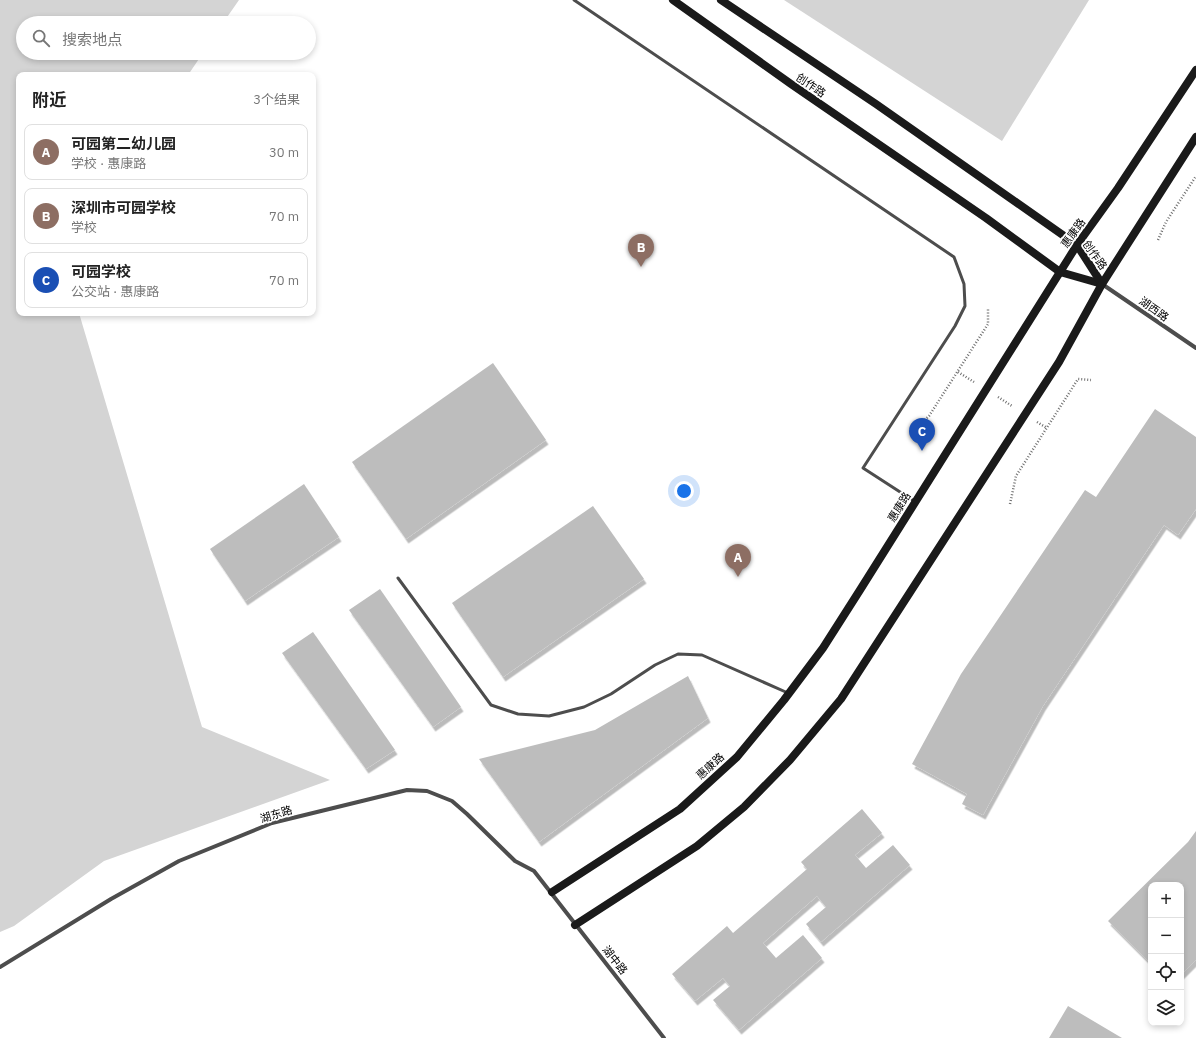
<!DOCTYPE html>
<html lang="zh">
<head>
<meta charset="utf-8">
<style>
  :root { --surface:#fff; --page:#f6f6f6; --text:#222; --muted:#767676; --line:#e0e0e0; --accent:#000 }
  body { margin:0; font-family:"IBM Plex Sans","Noto Sans SC",sans-serif; background:var(--page); color:var(--text) }
  .controls { position:absolute; right:12px; bottom:12px; display:grid; overflow:hidden; border-radius:8px; box-shadow:0 2px 6px #0003 }
  .controls button { width:36px; height:36px; display:grid; place-items:center; padding:0; border:0; border-bottom:1px solid var(--line); background:var(--surface); color:var(--text); font:20px sans-serif }
  .you { position:absolute; left:684px; top:491px; width:14px; height:14px; margin:-10px; border:3px solid #fff; border-radius:50%; background:#1a73e8; box-shadow:0 0 0 6px #1a73e833 }
  .badge { display:grid; place-items:center; width:26px; height:26px; border-radius:50%; background:var(--accent); color:#fff; font-size:13px; font-weight:700 }
  .pin { position:absolute; translate:-50% -33px; filter:drop-shadow(0 1px 2px #0008) }
  .pin::after { content:''; position:absolute; top:21px; width:14px; height:12px; background:inherit; clip-path:polygon(0 0,100% 0,50% 100%) }
  .list { margin:0; padding:0; list-style:none }
  h2 { display:flex; justify-content:space-between; align-items:center; height:52px; margin:0; padding:0 16px; font-size:17px }
  h2 small { font-size:13px; font-weight:400; color:var(--muted) }
  .list li { display:grid; grid-template-columns:26px 1fr auto; gap:12px; align-items:center; box-sizing:border-box; height:56px; margin:0 8px 8px; padding:0 8px; border:1px solid var(--line); border-radius:8px }
  .list b { display:block; font-size:15px; white-space:nowrap }
  .list p { margin:0; font-size:13px; white-space:nowrap; color:var(--muted) }
  .list em { font-size:13px; font-style:normal; color:var(--muted) }
  .icon { flex:none; width:22px; height:22px; fill:none; stroke:currentColor; stroke-width:2; stroke-linecap:round; stroke-linejoin:round }
  .map { position:relative; flex:none; width:1196px; height:1038px; overflow:hidden }
  .search { position:absolute; background:var(--surface); box-shadow:0 2px 6px #0003; left:16px; top:16px; width:300px; height:44px; display:flex; align-items:center; gap:10px; box-sizing:border-box; padding:0 14px; border-radius:22px; color:var(--muted); font-size:15px }
  .panel { position:absolute; background:var(--surface); box-shadow:0 2px 6px #0003; left:16px; top:72px; width:300px; height:244px; border-radius:8px }
  .map>svg:first-child { display:block }
  .green { fill:#d4d4d4 }
  .building { fill:#bdbdbd; filter:url(#shadow) }
  .lines { fill:none; stroke-linecap:round; stroke-linejoin:round }
  .path { stroke:#6f6f6f; stroke-width:2.5; stroke-dasharray:1 2; stroke-linecap:butt }
  .lane { stroke:#4d4d4d; stroke-width:3 }
  .street { stroke:#4d4d4d; stroke-width:4 }
  .secondary { stroke:#1a1a1a; stroke-width:8 }
  .labels { text-anchor:middle; dominant-baseline:central; stroke-width:3.5; stroke-linejoin:round; paint-order:stroke }
  .street-label { font-size:11px; fill:#000; stroke:#fff }
</style>
</head>
<body>
<div class="map">
<svg width="1196" height="1038" viewBox="0 0 1196 1038">
  <defs>
    <filter id="shadow"><feDropShadow dx="2.5" dy="4.5" stdDeviation="0" flood-color="#0004"/></filter>
  </defs>
  <rect width="100%" height="100%" fill="#fff"/>
  <g class="green">
    <polygon points="0,0 239,0 223,23 23,23 23,53 203,53 188,75 19,75 19,313 79,313 202,727 330,780 104,861 14,926 0,932"/>
    <polygon points="784,0 1089,0 1002,141"/>
  </g>
  <g class="building">
    <polygon points="493,363 546,440 406,539 352,462"/>
    <polygon points="1155,409 1196,437 1196,509 1178,535 1164,525 1043,706 983,815 962,804 967,794 912,764 961,674 1085,490 1096,497"/>
    <polygon points="304,484 339,537 245,601 210,549"/>
    <polygon points="593,506 644,579 503,677 452,603"/>
    <polygon points="380,589 461,707 433,727 349,610"/>
    <polygon points="313,632 395,750 366,769 282,653"/>
    <polygon points="688,676 708,718 539,842 479,759 595,730"/>
    <polygon points="862,809 882,833 855,855 866,868 893,845 910,865 821,942 806,924 826,907 817,896 763,943 776,958 803,935 822,958 739,1030 713,1000 730,986 723,978 695,1001 672,974 727,926 733,933 807,869 801,862"/>
    <polygon points="1196,831 1196,960 1181,975 1181,885 1151,885 1151,964 1108,921 1188,842"/>
    <polygon points="1068,1006 1122,1038 1049,1038"/>
  </g>
  <g class="lines">
    <g class="path">
      <polyline points="1158,240 1166,222 1196,176"/>
      <polyline points="958,372 974,382"/>
      <polyline points="998,397 1012,406"/>
      <polyline points="1037,422 1047,428"/>
      <polyline points="911,432 929,416 988,324 988,308"/>
      <polyline points="1010,504 1016,476 1078,379 1091,380"/>
    </g>
    <g class="lane">
      <polyline points="574,0 954,257 964,284 965,306 955,326 863,468 914,501"/>
      <polyline points="398,578 491,705 518,714 549,716 584,707 611,694 655,665 678,654 702,655 788,693"/>
    </g>
    <g class="street">
      <polyline points="1102,284 1196,348"/>
      <polyline points="0,967 111,899 179,861 272,823 407,790 427,791 452,801 467,814 515,861 534,871 664,1038"/>
    </g>
    <g class="secondary">
      <polyline points="673,0 791,84 986,218 1060,272 1102,284"/>
      <polyline points="721,0 876,104 1077,245 1102,284"/>
      <polyline points="552,892 680,809 737,757 784,700 823,648 860,590 1077,245 1118,188 1196,70"/>
      <polyline points="575,925 697,846 744,807 790,760 841,699 1059,362 1102,284 1196,137"/>
    </g>
  </g>
  <g class="labels">
    <g class="street-label">
      <text transform="translate(811 85) rotate(34)">创作路</text>
      <text transform="translate(1073 233) rotate(-55)">惠康路</text>
      <text transform="translate(1095 255) rotate(55)">创作路</text>
      <text transform="translate(1154 309) rotate(35)">湖西路</text>
      <text transform="translate(899 507) rotate(-58)">惠康路</text>
      <text transform="translate(710 766) rotate(-42)">惠康路</text>
      <text transform="translate(276 814) rotate(-17)">湖东路</text>
      <text transform="translate(615 960) rotate(52)">湖中路</text>
    </g>
  </g>
</svg>
<div class="controls">
<button>+</button>
<button>−</button>
<button><svg class="icon" aria-label="locate" viewBox="0 0 24 24"><circle cx="12" cy="12" r="6"/><path d="M12 2v4M12 18v4M2 12h4M18 12h4"/></svg></button>
<button><svg class="icon" aria-label="layers" viewBox="0 0 24 24"><path d="M12 4l9 5-9 5-9-5zM3 14l9 5 9-5"/></svg></button>
</div>
<div class="you"></div>
<div class="pin badge" style="left:738px;top:577px;background:#8d6e63">A</div>
<div class="pin badge" style="left:641px;top:267px;background:#8d6e63">B</div>
<div class="pin badge" style="left:922px;top:451px;background:#1a4fb4">C</div>
<div class="search"><svg class="icon" aria-label="search" viewBox="0 0 24 24"><circle cx="10" cy="10" r="6"/><path d="M15 15l6 6"/></svg>搜索地点</div>
<section class="panel">
<h2>附近<small>3个结果</small></h2>
<ul class="list">
<li><span class="badge" style="background:#8d6e63">A</span><div><b>可园第二幼儿园</b><p>学校 · 惠康路</p></div><em>30 m</em></li>
<li><span class="badge" style="background:#8d6e63">B</span><div><b>深圳市可园学校</b><p>学校</p></div><em>70 m</em></li>
<li><span class="badge" style="background:#1a4fb4">C</span><div><b>可园学校</b><p>公交站 · 惠康路</p></div><em>70 m</em></li>
</ul>
</section>
</div>
</body>
</html>
